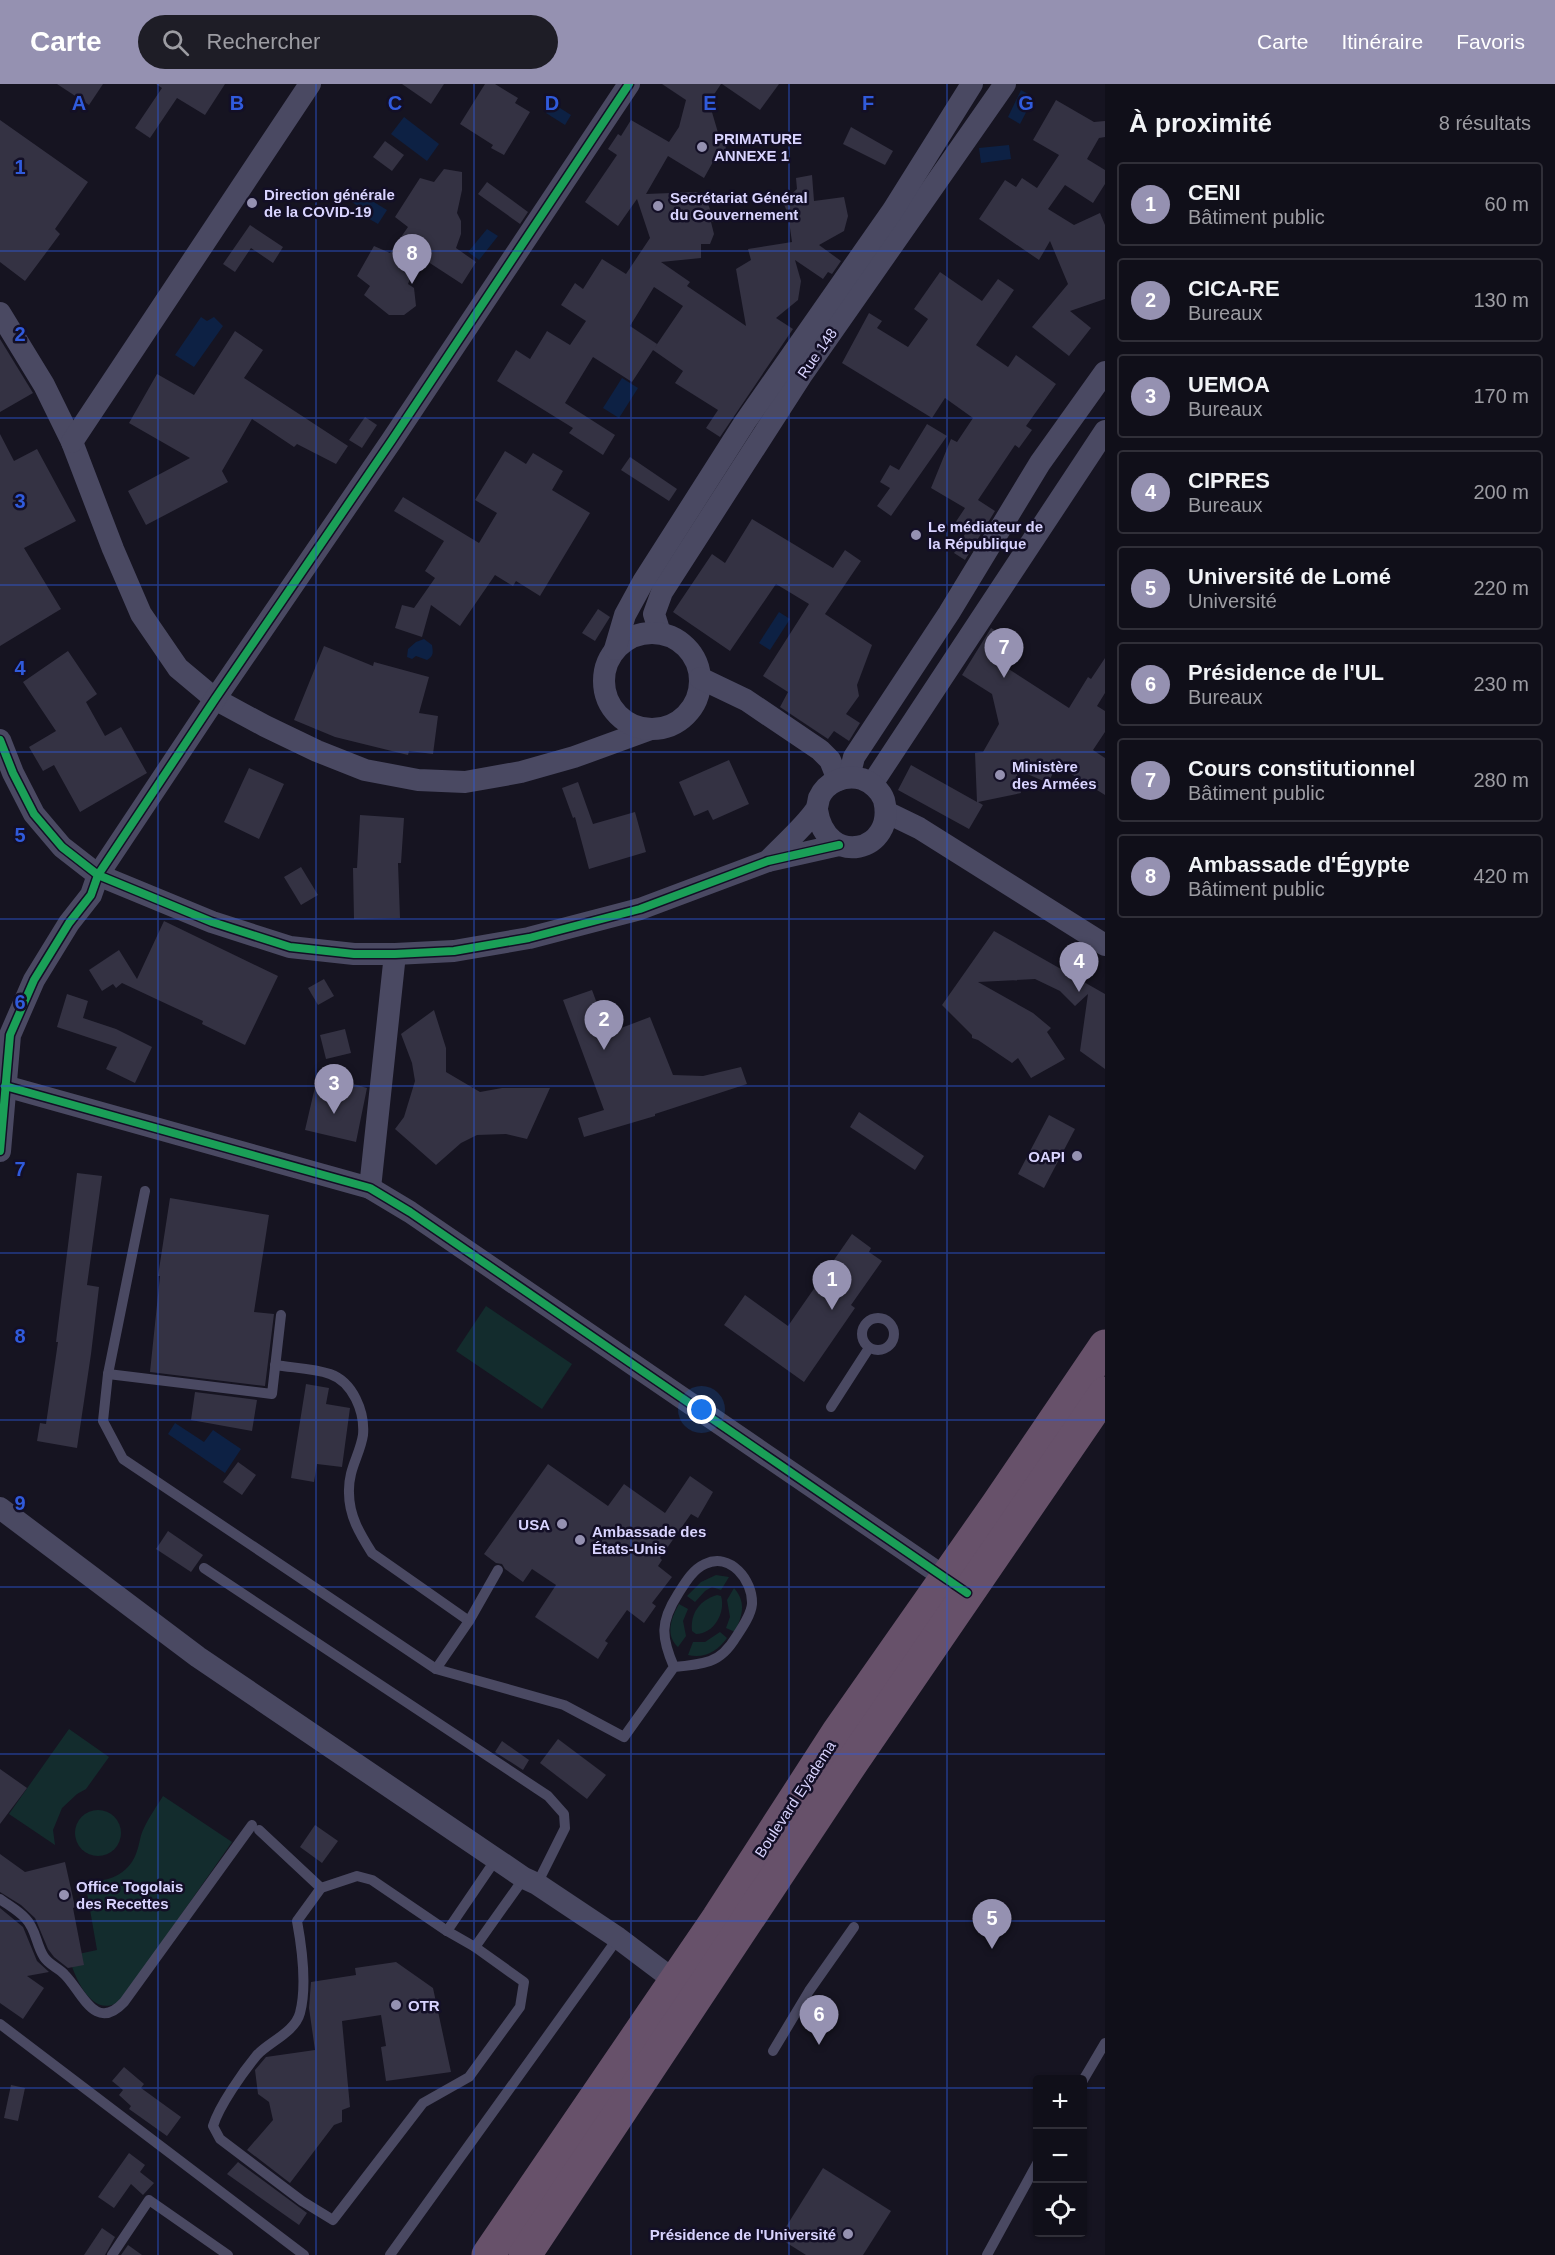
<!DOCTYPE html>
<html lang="fr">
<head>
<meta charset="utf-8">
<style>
  :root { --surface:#100f19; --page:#1e1d26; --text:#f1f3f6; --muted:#9c9ca2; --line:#302f38; --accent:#9591b1 }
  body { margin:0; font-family:Arial,sans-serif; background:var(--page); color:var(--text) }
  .controls { position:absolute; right:18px; bottom:18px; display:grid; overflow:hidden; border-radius:6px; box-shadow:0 2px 4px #0004 }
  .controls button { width:54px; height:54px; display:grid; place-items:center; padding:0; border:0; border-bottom:2px solid var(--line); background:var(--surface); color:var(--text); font:30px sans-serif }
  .you { position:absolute; left:702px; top:1326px; width:21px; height:21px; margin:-15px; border:4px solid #fff; border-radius:50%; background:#1a73e8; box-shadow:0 0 0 9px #1a73e833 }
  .badge { display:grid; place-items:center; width:39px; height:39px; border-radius:50%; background:var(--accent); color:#fff; font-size:20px; font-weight:700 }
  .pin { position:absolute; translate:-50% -50px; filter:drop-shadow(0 2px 3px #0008) }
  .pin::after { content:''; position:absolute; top:32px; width:21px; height:18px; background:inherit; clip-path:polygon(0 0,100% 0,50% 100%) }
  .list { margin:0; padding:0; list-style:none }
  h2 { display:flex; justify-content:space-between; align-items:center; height:78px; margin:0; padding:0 24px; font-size:26px }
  h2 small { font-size:20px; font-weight:400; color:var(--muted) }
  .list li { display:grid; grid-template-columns:39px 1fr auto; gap:18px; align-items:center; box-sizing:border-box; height:84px; margin:0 12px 12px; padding:0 12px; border:2px solid var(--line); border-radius:6px }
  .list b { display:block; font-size:22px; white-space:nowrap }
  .list p { margin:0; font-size:20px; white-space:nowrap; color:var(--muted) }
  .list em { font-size:20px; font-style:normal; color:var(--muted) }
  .icon { flex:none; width:33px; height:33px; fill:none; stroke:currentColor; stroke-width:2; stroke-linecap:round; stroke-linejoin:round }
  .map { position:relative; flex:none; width:1105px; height:2171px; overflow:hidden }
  header { display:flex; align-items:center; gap:36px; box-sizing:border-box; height:84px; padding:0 30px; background:var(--accent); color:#fff }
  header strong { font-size:28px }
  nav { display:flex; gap:33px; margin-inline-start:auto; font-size:21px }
  .search { width:420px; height:54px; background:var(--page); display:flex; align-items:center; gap:15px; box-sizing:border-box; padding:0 21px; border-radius:33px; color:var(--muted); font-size:22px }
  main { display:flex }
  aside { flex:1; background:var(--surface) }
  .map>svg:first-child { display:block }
  .green { fill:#132c2d }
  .water { fill:#0d2144 }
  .building { fill:#343243 }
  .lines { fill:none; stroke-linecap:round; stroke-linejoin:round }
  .lane { stroke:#4a4962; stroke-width:10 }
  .street { stroke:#4a4962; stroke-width:22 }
  .highway { stroke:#67516a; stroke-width:33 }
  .cycleway-casing { stroke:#130f26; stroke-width:11 }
  .cycleway { stroke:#1a9f57; stroke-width:8 }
  .grid { fill:none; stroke:#305bdc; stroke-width:1.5; stroke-opacity:0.55 }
  .poi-dot { fill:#9591b1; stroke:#130f26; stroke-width:2 }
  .labels { text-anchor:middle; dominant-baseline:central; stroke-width:5; stroke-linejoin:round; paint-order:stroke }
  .poi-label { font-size:15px; font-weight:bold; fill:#d9d4ff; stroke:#130f26; text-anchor:start }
  .street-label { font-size:15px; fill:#d9d4ff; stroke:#130f26 }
  .grid-label { font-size:20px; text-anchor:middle; font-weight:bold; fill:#305bdc; stroke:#130f26; stroke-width:5; stroke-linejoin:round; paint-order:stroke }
</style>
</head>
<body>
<header>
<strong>Carte</strong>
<div class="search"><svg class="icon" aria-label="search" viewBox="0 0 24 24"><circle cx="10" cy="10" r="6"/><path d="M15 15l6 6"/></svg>Rechercher</div>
<nav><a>Carte</a><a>Itinéraire</a><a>Favoris</a></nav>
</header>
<main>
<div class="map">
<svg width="1105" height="2171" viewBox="0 0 1105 2171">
  <rect width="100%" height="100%" fill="#161421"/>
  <g class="green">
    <polygon points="486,1222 572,1280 542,1325 456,1267"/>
    <polygon points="716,1491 729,1493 721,1506 712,1503 705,1507 695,1518 687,1512 701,1498"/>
    <path d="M734,1504C747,1519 742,1532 735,1548L726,1544L730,1533L727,1516Z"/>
    <path d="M717,1511L721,1512C726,1528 714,1550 696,1550L692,1547C690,1529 700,1516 717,1511Z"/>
    <path d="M679,1520L688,1525L683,1537L686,1552L678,1563C665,1551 671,1534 679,1520Z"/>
    <path d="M720,1548L727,1554C718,1567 704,1575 688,1571L693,1558H705Z"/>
    <polygon points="69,1645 109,1673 86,1705 77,1710 62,1724 53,1746 55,1761 9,1730"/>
    <path d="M163,1712L232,1758L122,1915C94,1939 74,1894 69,1872L97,1866L85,1797C108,1799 130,1790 137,1767C140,1759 140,1751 144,1744C149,1733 157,1722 163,1712Z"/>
    <circle cx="98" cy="1749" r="23"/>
  </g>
  <g class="water">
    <polygon points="1021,6 1034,13 1020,40 1008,33"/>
    <polygon points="552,19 571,31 565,41 546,29"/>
    <polygon points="404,33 439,60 427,77 391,50"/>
    <polygon points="1009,61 1011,75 981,79 979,64"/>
    <polygon points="359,109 387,126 378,140 366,133 365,127 352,118"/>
    <polygon points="487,145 498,152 479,176 468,168"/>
    <polygon points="201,233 207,237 214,233 223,242 194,283 175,271"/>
    <polygon points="622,294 638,304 619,334 603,324"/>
    <polygon points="779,528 790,535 770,566 759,559"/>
    <path d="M424,555L432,561C433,568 434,572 427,576L416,572L412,575L407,573L408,565L416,558Z"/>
    <polygon points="175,1339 204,1358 213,1346 241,1365 225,1389 168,1350"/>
  </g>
  <g class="building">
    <polygon points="57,0 103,0 89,21"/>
    <polygon points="156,0 225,0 205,31 177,14 150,54 135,44 162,4"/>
    <polygon points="402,0 444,0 431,20"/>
    <polygon points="485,0 495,0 518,14 515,19 530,28 504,71 491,64 493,61 460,40"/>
    <polygon points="662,0 721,0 709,18 719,52 724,51 726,66 718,78 714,76 704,94 668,72 646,110 696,108 705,111 714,137 711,138 714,150 710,160 701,160 701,174 661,178 690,198 687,202 746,242 736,185 751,176 748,165 792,158 788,130 783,118 797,105 796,94 812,91 814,117 844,113 848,132 844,147 819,161 841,177 832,190 828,188 823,195 795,176 801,197 798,216 776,234 793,245 720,353 706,344 718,326 675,299 683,287 653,266 683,222 654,203 630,242 657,260 632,298 593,273 565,319 615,351 603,371 569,349 573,344 497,297 516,266 530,275 547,247 570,261 586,237 561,221 575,199 583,205 602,175 626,190 650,154 637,115 618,142 585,118 617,71 608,65 618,50 621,52 631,36 669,58 679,43 686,16"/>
    <polygon points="722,0 779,0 760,26"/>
    <polygon points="1056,16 1094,38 1105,37 1105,53 1099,54 1087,75 1105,86 1105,100 1093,119 1065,101 1048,125 1074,141 1100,129 1105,141 1105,215 1070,227 1091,244 1069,272 1032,243 1068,200 1050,157 1039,176 979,135 1005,96 1016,103 1022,94 1037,104 1059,71 1033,56"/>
    <polygon points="0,36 88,98 55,145 60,150 25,197 0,178"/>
    <polygon points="851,43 893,67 885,81 843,60"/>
    <polygon points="385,57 404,71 392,87 373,73"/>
    <polygon points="444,85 462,88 462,106 457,129 461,137 461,150 456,164 476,178 462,200 419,172 408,200 414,204 416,222 404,231 389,231 364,211 370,202 357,192 374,162 390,169 408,143 395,133 420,94 434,98"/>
    <polygon points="487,98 528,128 520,140 478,110"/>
    <polygon points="250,141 283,163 273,179 251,164 235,188 223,180"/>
    <polygon points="940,188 982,217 998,195 1014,206 976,261 1008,283 1016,271 1056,300 1026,342 1032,346 1019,364 1015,361 978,416 995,427 965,476 954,469 965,450 953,442 965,424 931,404 951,355 957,358 973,334 945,314 932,334 842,279 869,229 882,237 877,244 908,263 928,235 914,225"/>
    <polygon points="235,247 263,266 244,294 348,362 336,380 297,360 294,363 252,335 222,387 228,398 146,441 128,407 190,374 129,339 157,290 194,311"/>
    <polygon points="0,255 33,309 0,328"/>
    <polygon points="365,333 377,341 362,364 349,356"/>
    <polygon points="927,340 947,352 891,432 877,422 890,404 880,398 890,381 899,386"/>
    <polygon points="0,350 14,377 37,365 76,437 24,464 61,525 0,562"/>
    <polygon points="505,367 526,380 533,369 563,387 552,406 590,429 540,512 516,497 513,502 495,491 460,542 431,521 422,553 395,544 402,521 414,524 435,494 425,487 444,457 394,427 403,413 479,459 497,429 475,416"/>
    <polygon points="630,373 677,405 669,417 621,386"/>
    <polygon points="752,435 833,484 845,466 861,477 825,530 872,561 857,601 859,612 846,630 860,639 849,657 834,647 828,655 780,623 788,608 763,592 809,520 776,500 730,567 673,528 712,470 725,479"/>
    <polygon points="598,525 610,533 595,557 582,549"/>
    <polygon points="991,544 1006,553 993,575 1069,624 1088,593 1091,595 1105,574 1105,609 1097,622 1105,627 1105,648 1093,666 1105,674 1105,711 1057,681 1048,699 1016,685 1021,709 978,718 983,721 969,745 898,706 911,681 977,718 975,669 983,668 999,640 992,610 962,591"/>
    <polygon points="324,562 373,582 374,578 429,593 419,629 438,632 433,670 409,667 408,671 335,653 294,636"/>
    <polygon points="68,567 97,610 86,618 105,652 121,643 147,689 80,728 54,681 43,687 29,663 56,647 23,598"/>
    <polygon points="729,676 749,720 713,736 708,726 694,732 679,698"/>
    <polygon points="249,684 284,700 259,755 224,738"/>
    <polygon points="578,698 593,740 635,728 646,768 589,785 575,733 573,734 562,704"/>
    <polygon points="360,731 404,734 401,779 398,779 400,834 354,835 353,784 357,784"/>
    <polygon points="301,783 318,811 301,821 284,793"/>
    <polygon points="164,837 278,892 245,961 202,940 203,937 122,899 116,904 113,900 102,907 89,886 119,866 137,895"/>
    <polygon points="994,847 1105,910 1105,985 1080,967 1088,910 1075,922 1060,907 1035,895 978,898 1033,929 1051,944 1047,948 1065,975 1031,994 1018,974 1012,979 978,956 972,954 972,951 942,921"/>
    <polygon points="324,895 334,912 318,921 308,904"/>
    <polygon points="592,906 608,949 650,933 673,991 703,992 741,983 747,1000 655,1030 655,1032 584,1053 578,1034 604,1026 563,916"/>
    <polygon points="67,910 88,917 83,934 116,945 152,963 135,999 106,985 117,963 57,943"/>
    <polygon points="434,926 446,964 446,988 480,1008 502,1004 550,1004 527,1055 506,1050 477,1051 461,1059 436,1081 395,1045 404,1033 415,997 412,979 401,950"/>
    <polygon points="345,945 351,969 326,975 320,951"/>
    <polygon points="319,986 351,994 350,999 367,1004 356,1058 305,1046"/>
    <polygon points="859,1028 924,1072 915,1086 850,1043"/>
    <polygon points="1049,1031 1075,1045 1044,1104 1018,1090"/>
    <polygon points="77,1089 102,1092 87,1201 99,1203 91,1270 77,1364 37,1357 40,1339 46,1340 58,1258 56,1258"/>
    <polygon points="170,1114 269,1131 254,1228 274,1230 265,1302 150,1288 160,1192 158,1192"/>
    <polygon points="852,1150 871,1164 869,1168 882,1177 851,1221 855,1224 804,1298 724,1241 745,1211 788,1242"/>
    <polygon points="306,1300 329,1304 326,1320 350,1324 342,1383 317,1380 314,1398 291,1394"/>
    <polygon points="195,1308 257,1316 252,1347 191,1336"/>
    <polygon points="238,1378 256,1391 242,1411 223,1398"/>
    <polygon points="548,1380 608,1422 624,1400 665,1429 690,1392 713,1408 698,1434 691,1430 660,1474 662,1476 658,1482 672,1493 652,1519 656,1522 644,1539 627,1526 605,1557 608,1559 598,1575 535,1533 556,1501 532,1485 523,1498 505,1485 502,1480 496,1479 484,1470"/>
    <polygon points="168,1447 203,1471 191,1488 156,1465"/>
    <polygon points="558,1655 606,1691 587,1715 540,1679"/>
    <polygon points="502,1657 529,1676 523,1686 495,1668"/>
    <polygon points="0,1685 27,1704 0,1740"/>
    <polygon points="315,1741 338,1757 322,1779 300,1763"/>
    <polygon points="0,1770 25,1788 65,1778 75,1823 73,1824 84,1881 68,1884 54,1873 48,1865 35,1834 21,1821 0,1808"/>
    <polygon points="0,1824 23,1843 37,1877 49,1888 27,1892 44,1904 23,1935 0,1919"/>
    <polygon points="396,1878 433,1904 451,1988 386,1997 381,1963 386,1962 381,1931 342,1937 350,2023 342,2026 342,2038 334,2041 290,2099 247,2066 273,2036 269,2018 258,2010 255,1986 266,1973 315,1966 309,1924 311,1898 356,1891 355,1884"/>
    <polygon points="124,1983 144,2000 141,2004 181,2033 167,2052 129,2025 131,2022 119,2011 123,2006 112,1997"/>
    <polygon points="11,2001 25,2004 18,2037 4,2034"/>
    <polygon points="129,2069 145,2081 140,2088 154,2099 143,2111 131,2100 114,2124 98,2113"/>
    <polygon points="238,2078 307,2129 299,2141 227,2090"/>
    <polygon points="823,2084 891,2127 863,2171 806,2171 779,2154"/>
    <polygon points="102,2144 115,2153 105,2171 84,2171"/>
    <polygon points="128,2161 142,2171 121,2171"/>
  </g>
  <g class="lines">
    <g class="lane">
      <path d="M145,1107L108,1290L103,1337L123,1375L436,1585L564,1621L624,1653L674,1583C686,1582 698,1581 710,1577C722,1573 730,1563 736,1553C742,1544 751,1531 752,1520C753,1496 730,1468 705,1480C692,1486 685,1499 678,1510C660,1538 661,1553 674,1583"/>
      <circle cx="878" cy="1250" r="16"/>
      <path d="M275,1281C293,1284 313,1284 330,1290C353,1298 365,1328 363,1351C360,1371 348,1385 349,1409C349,1432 360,1450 372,1469L469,1537"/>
      <polyline points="108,1290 272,1310 281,1231"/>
      <polyline points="831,1323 869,1264"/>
      <polyline points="204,1484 548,1712 564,1730 565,1744 537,1800"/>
      <polyline points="436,1585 469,1537 498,1486"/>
      <path d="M259,1746L321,1804L357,1792L372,1796L447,1847L475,1863L524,1898L520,1923L469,1993L423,2019L333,2136L302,2117L220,2055L213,2042C219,2022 243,1988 257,1971C269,1958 295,1948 300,1929C307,1902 302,1864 297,1837L321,1804"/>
      <path d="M0,1815C8,1821 19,1827 26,1835C36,1845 36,1861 44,1873C49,1881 59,1884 65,1891C82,1908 95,1949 124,1918L252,1741"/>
      <polyline points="447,1847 496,1775"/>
      <polyline points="475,1863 524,1794"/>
      <polyline points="0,1940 304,2171"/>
      <polyline points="773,1967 809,1907 854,1843"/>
      <polyline points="1082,1998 1105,1959"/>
      <polyline points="112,2171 149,2116 228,2171"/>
      <polyline points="390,2171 618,1854"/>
      <polyline points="987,2171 1038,2078"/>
    </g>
    <g class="street">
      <polyline points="0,229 44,301 72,358 113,465 141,530 178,584 215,615 265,642 317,667 365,686 418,696 465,698 521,688 574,673 651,645"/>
      <polyline points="72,358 310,0"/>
      <polyline points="660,549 654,530 662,508 801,292 1005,0"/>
      <circle cx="652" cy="597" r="48"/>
      <polyline points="615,565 625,531 643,498 745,338 893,126 972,0"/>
      <polyline points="700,594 746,616 820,666 830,676 838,696"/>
      <polyline points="0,656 13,689 34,730 62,763 98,791 212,838 290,863 354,870 395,870 454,867 529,854 640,825 768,777 839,761"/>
      <polyline points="849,693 854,673 949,529 1040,379 1105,288"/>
      <polyline points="872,700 1105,347"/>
      <polyline points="886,728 919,744 1105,861"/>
      <path d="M768,777C782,762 804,743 815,727C818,723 818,718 819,714C826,698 845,690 862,695C871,698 881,707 884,716C897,768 826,785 817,726"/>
      <polyline points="5,1002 370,1104 410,1128 956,1501"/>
      <polyline points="0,1067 10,951 34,896 69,839 91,811 98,791 215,615 392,356 629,0"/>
      <polyline points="370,1104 395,870"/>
      <polyline points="0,1424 198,1573 496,1775 524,1794 537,1800 618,1854 675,1897 684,1908"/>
    </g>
    <g class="highway">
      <polyline points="488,2171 718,1834 838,1648 997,1421 1105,1262"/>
      <polyline points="525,2171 853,1677 1105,1309"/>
    </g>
    <g class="cycleway-casing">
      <g id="cycleway">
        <polyline points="0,656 13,689 34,730 62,763 98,791 212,838 290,863 354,870 395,870 454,867 529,854 640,825 768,777 839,761"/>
        <polyline points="5,1002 370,1104 410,1128 967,1509"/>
        <polyline points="0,1067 10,951 34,896 69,839 91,811 98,791 215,615 392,356 629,0"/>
      </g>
    </g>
    <use href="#cycleway" class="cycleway"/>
  </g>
  <path class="grid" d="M158,0V2171M316,0V2171M474,0V2171M631,0V2171M789,0V2171M947,0V2171M0,167H1105M0,334H1105M0,501H1105M0,668H1105M0,835H1105M0,1002H1105M0,1169H1105M0,1336H1105M0,1503H1105M0,1670H1105M0,1837H1105M0,2004H1038M1082,2004H1105"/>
  <g class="poi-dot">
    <circle cx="702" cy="63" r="6"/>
    <circle cx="252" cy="119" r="6"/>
    <circle cx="658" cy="122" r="6"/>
    <circle cx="916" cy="451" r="6"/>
    <circle cx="1000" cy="691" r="6"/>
    <circle cx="1077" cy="1072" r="6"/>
    <circle cx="562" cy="1440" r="6"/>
    <circle cx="580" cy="1456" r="6"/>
    <circle cx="64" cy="1811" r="6"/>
    <circle cx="396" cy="1921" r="6"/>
    <circle cx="848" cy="2150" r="6"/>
  </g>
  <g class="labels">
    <g class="poi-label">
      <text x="714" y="54">PRIMATURE<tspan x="714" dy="17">ANNEXE 1</tspan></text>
      <text x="264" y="110">Direction générale<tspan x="264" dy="17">de la COVID-19</tspan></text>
      <text x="670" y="113">Secrétariat Général<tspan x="670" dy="17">du Gouvernement</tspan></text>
      <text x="928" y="442">Le médiateur de<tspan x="928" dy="17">la République</tspan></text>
      <text x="1012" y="682">Ministère<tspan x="1012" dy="17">des Armées</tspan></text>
      <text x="1065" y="1072" text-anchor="end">OAPI</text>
      <text x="550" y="1440" text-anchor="end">USA</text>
      <text x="592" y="1447">Ambassade des<tspan x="592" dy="17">États-Unis</tspan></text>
      <text x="76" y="1802">Office Togolais<tspan x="76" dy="17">des Recettes</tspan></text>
      <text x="408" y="1921">OTR</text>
      <text x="836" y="2150" text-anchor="end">Présidence de l'Université</text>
    </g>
    <g class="street-label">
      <text transform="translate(817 269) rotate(-55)">Rue 148</text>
      <text transform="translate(795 1715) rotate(-57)">Boulevard Eyadema</text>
    </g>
  </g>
  <g class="grid-label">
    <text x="79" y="26">A</text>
    <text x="237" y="26">B</text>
    <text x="395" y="26">C</text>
    <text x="552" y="26">D</text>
    <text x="710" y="26">E</text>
    <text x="868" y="26">F</text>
    <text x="1026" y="26">G</text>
    <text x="20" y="90">1</text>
    <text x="20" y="257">2</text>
    <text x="20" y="424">3</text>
    <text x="20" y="591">4</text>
    <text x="20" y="758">5</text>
    <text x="20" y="925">6</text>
    <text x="20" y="1092">7</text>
    <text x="20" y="1259">8</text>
    <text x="20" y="1426">9</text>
  </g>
</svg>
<div class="controls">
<button>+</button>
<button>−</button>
<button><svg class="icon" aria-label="locate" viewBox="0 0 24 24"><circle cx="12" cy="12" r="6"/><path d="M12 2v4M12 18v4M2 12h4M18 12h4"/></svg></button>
</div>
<div class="you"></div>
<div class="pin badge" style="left:832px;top:1226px">1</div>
<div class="pin badge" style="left:604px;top:966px">2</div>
<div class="pin badge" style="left:334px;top:1030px">3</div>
<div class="pin badge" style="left:1079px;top:908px">4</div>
<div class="pin badge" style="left:992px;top:1865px">5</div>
<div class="pin badge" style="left:819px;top:1961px">6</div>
<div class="pin badge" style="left:1004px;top:594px">7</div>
<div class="pin badge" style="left:412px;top:200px">8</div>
</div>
<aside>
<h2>À proximité<small>8 résultats</small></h2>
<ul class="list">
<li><span class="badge">1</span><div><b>CENI</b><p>Bâtiment public</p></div><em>60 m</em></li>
<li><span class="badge">2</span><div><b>CICA-RE</b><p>Bureaux</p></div><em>130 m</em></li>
<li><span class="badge">3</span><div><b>UEMOA</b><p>Bureaux</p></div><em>170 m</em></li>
<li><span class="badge">4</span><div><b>CIPRES</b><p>Bureaux</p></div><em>200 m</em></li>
<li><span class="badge">5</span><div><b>Université de Lomé</b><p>Université</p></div><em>220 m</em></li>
<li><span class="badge">6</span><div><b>Présidence de l'UL</b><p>Bureaux</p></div><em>230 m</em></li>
<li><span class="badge">7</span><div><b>Cours constitutionnel</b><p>Bâtiment public</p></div><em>280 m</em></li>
<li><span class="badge">8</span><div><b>Ambassade d'Égypte</b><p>Bâtiment public</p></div><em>420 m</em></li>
</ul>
</aside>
</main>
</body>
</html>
